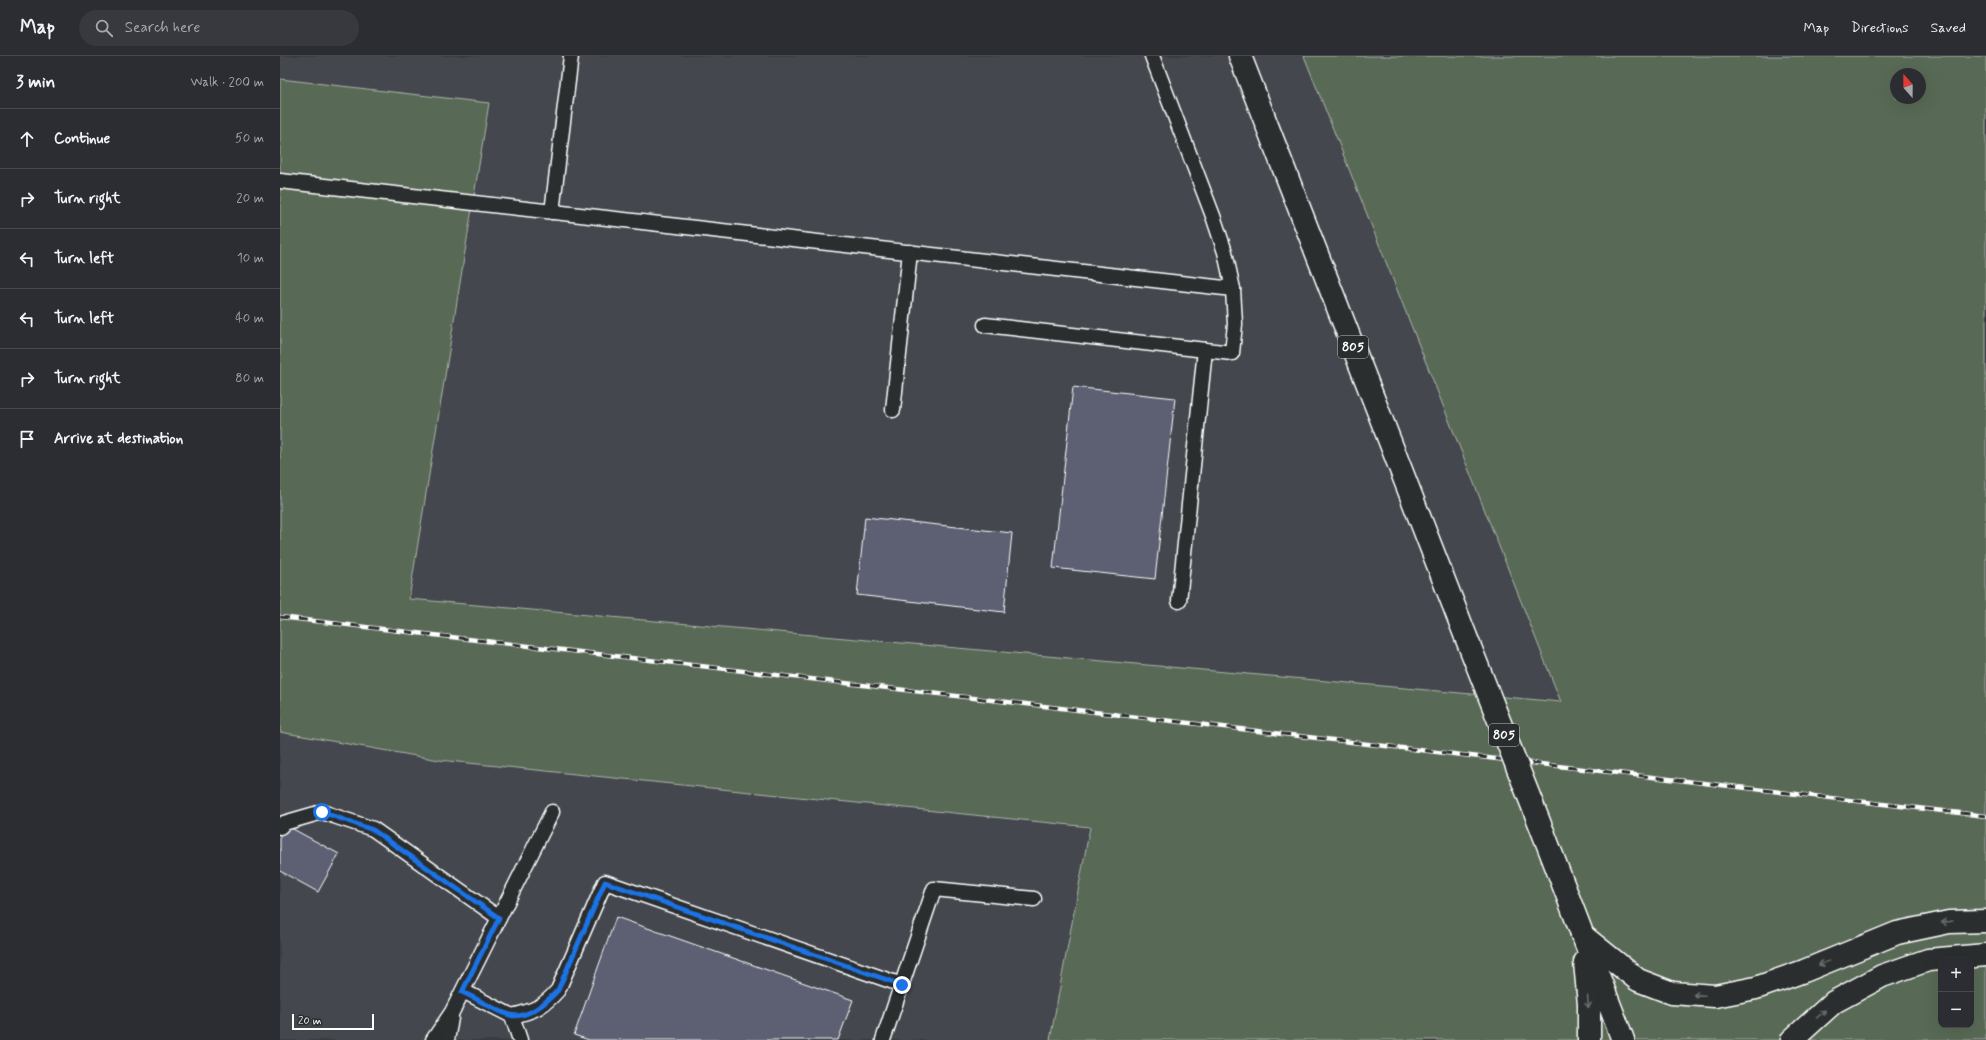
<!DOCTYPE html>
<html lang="en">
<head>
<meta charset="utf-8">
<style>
  :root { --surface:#2b2d32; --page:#37393e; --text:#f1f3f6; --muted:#a6a8ac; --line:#47494d }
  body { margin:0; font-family:Mynerve,sans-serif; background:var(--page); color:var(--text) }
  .controls { position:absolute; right:12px; bottom:12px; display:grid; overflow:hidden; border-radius:8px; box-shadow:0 4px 16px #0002 }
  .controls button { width:36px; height:36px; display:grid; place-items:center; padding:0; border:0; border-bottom:1px solid var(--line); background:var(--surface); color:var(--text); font:20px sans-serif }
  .compass { position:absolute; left:1610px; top:12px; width:36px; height:36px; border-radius:50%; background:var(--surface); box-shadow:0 4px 16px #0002; rotate:339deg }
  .scale { position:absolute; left:12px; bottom:10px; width:82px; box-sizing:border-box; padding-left:4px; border:2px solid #fff; border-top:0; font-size:11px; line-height:14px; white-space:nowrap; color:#fff; -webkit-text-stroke:3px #2a2d2e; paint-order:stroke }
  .stop { position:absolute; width:12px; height:12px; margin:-9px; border:3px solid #1a73e8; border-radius:50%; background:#fff }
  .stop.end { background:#1a73e8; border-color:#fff; box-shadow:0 1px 4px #0008 }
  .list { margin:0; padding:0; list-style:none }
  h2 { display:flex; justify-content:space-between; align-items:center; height:52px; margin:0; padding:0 16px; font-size:17px }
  h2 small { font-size:13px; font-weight:400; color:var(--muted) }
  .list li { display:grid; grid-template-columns:26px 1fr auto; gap:12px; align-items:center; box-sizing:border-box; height:60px; padding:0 16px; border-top:1px solid var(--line) }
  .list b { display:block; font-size:15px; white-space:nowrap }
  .list em { font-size:13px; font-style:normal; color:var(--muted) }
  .icon { flex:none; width:22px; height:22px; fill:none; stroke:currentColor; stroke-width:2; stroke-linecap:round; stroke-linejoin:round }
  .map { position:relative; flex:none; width:1706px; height:984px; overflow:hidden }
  header { display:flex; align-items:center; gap:24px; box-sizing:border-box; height:56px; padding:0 20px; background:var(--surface); border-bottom:1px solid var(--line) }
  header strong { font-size:19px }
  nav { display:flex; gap:22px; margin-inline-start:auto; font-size:14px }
  .search { width:280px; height:36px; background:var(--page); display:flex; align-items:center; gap:10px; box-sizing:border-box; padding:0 14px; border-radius:22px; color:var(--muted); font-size:15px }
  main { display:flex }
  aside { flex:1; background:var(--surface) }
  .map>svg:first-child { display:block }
  .built { fill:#444750 }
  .green { fill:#586b55; stroke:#acb5aa; fill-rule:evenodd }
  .building { fill:#5c6072; stroke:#fff }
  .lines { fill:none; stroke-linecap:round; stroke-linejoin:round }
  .service-casing { stroke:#fff; stroke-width:17 }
  .primary-casing { stroke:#fff; stroke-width:25 }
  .service { stroke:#2a2d2e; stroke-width:14 }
  .primary { stroke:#2a2d2e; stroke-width:22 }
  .rail-casing { stroke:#fff; stroke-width:4.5 }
  .rail { stroke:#2a2d2e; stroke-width:3; stroke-dasharray:9; stroke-linecap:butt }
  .primary-bridge-casing { stroke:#fff; stroke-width:25; stroke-linecap:butt }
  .primary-bridge { stroke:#2a2d2e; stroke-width:22 }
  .oneway { stroke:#6a6c6d }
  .route { stroke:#1a73e8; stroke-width:5 }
  .labels { text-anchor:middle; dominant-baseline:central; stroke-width:3; stroke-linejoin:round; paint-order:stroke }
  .shield { fill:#2a2d2e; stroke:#bfc0c0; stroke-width:1 }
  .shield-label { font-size:13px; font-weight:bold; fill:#fff }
</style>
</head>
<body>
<header>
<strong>Map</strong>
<div class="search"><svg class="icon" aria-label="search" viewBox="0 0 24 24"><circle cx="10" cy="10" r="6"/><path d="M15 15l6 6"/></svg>Search here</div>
<nav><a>Map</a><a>Directions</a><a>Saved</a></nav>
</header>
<main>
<aside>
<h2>3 min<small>Walk · 200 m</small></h2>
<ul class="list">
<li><svg class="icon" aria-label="ahead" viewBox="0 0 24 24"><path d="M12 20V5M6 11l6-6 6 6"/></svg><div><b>Continue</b></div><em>50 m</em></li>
<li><svg class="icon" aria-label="right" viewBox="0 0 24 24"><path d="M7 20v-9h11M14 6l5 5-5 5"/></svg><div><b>Turn right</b></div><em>20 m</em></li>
<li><svg class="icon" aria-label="left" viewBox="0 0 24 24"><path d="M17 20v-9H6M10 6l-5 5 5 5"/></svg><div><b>Turn left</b></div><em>10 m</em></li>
<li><svg class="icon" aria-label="left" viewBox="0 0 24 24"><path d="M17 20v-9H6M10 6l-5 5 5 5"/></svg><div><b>Turn left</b></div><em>40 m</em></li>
<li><svg class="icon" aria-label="right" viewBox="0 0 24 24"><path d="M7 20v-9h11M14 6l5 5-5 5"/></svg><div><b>Turn right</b></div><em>80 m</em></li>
<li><svg class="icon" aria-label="arrive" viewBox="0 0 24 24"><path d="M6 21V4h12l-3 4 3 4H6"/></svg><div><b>Arrive at destination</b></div></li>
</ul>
</aside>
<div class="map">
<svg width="1706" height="984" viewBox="0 0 1706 984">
  <rect width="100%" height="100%" fill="#393c42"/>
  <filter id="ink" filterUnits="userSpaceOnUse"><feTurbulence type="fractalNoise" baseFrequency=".025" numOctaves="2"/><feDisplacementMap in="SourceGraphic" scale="8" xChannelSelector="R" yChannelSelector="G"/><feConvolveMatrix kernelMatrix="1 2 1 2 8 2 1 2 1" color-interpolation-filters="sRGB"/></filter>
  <g filter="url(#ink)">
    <g class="built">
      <polygon points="0,0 1024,0 1281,646 129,543 209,48 0,23"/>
      <polygon points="0,676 159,704 810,771 770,984 0,984"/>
    </g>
    <path class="green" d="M1024,0H1706V984H770L810,771L159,704L0,676V23L209,47L129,543L1281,646ZM1616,18H1640V42H1616ZM1661,903H1691V969H1661Z"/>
    <g class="building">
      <polygon points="793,331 895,342 875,523 773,512"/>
      <polygon points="585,461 732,477 724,556 577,539"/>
      <polygon points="0,766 59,798 38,836 0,815"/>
      <polygon points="336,861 573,944 558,984 309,984 294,979"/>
    </g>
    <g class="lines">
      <g class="service-casing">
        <g id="service">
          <polyline points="0,125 953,233"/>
          <polyline points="272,156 291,0"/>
          <polyline points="705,269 952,297 955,268 953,233 945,196 933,160 872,0"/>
          <polyline points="613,354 630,196"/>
          <polyline points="899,545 925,294"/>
          <polyline points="0,771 4,767 42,756 93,773 219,862"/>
          <polyline points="183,935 232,960 240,984"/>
          <path d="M232,960C254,955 263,951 278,934L325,826L622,929"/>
          <polyline points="153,984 172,956 272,756"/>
          <polyline points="167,984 171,962"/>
          <polyline points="603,984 654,833 754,843"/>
        </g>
      </g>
      <g class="primary-casing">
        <g id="primary">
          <polyline points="960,0 1186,581"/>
          <polyline points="1263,776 1343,984"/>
          <polyline points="1302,879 1358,924 1392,937 1435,940 1476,932 1524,915 1617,877 1669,866 1706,865"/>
          <polyline points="1305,906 1309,948 1309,984"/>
          <polyline points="1512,984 1554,946 1602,920 1648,904 1706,899"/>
        </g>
      </g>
      <use href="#service" class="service"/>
      <use href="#primary" class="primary"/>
      <g class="rail-casing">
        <polyline id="rail" points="0,561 1706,760"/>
      </g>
      <use href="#rail" class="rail"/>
      <g class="primary-bridge-casing">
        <polyline id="primary-bridge" points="1186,581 1263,776"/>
      </g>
      <use href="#primary-bridge" class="primary-bridge"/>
    </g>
    <defs><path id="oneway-shaft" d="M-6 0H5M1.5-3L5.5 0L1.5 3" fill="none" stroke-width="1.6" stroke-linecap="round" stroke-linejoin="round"/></defs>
    <g class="oneway">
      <use href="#oneway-shaft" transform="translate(1667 866) rotate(171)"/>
      <use href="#oneway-shaft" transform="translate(1544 907) rotate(158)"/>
      <use href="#oneway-shaft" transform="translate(1419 939) rotate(-176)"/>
      <use href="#oneway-shaft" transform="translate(1308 946) rotate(86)"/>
      <use href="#oneway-shaft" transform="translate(1541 958) rotate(-42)"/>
    </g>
  </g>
  <g class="lines" filter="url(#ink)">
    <path class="route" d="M42,756L93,774L219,862L182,936C198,943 214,954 230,959C247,964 268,945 278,934L325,826L622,929"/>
  </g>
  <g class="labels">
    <g class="shield">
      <rect x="1058" y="280" width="30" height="22" rx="3"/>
      <rect x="1209" y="668" width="30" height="22" rx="3"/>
    </g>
    <g class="shield-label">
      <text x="1073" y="291">805</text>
      <text x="1224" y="679">805</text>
    </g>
  </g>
</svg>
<div class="controls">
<button>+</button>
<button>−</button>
</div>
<svg class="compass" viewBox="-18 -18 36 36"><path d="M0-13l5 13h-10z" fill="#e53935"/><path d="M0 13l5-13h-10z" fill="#a6a8ac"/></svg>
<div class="scale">20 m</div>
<div class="stop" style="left:42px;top:756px"></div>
<div class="stop end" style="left:622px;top:929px"></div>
</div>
</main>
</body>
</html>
